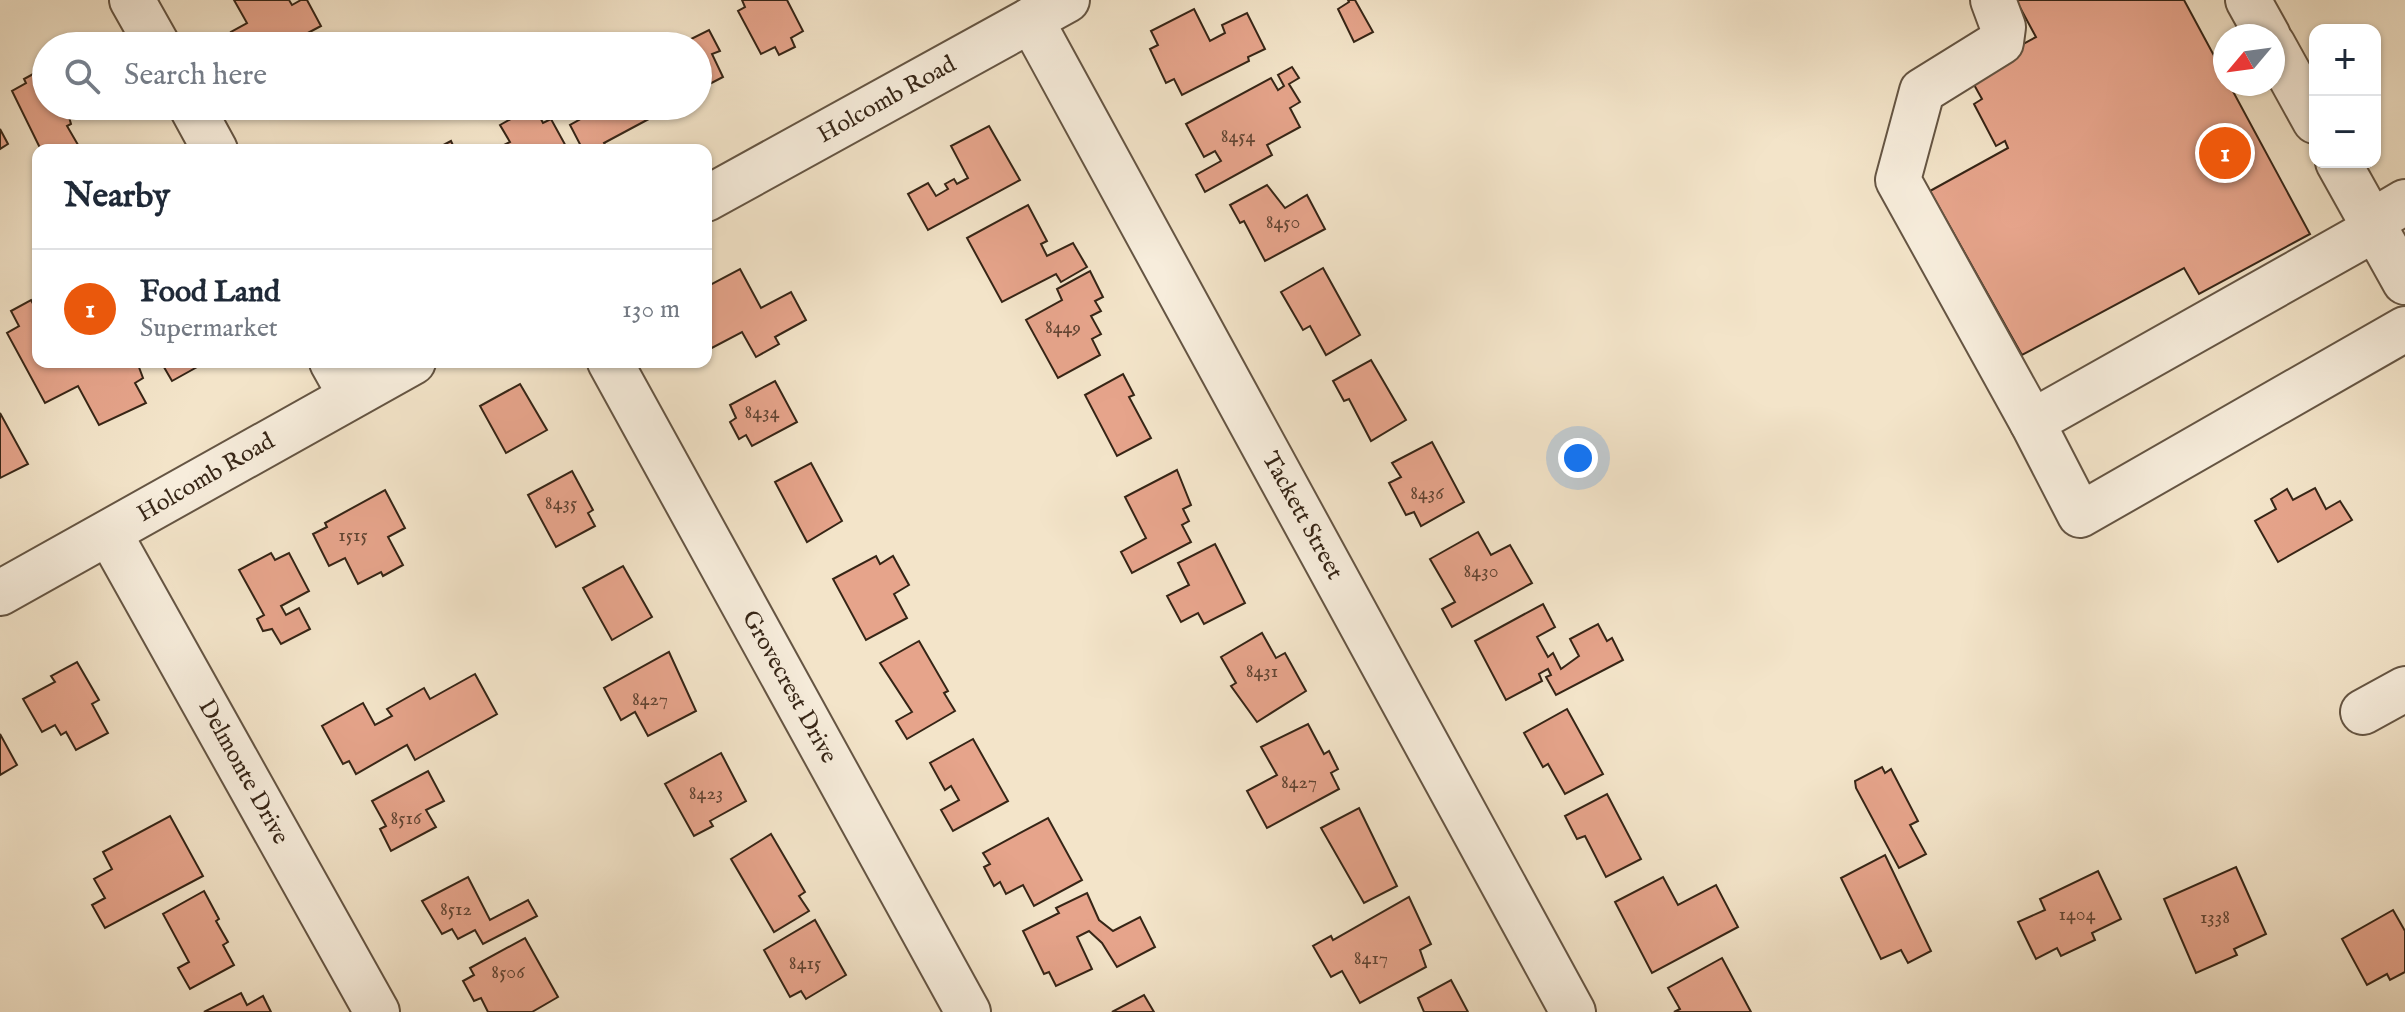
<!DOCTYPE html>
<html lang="en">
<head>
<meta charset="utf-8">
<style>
  :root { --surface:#fff; --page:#f2f2f3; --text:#1f2937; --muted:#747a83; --line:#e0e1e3; --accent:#ea580c }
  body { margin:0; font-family:"IM FELL English",serif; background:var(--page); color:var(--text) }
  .controls { position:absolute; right:24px; top:24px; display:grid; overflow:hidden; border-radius:16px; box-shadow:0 2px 6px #0004 }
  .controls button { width:72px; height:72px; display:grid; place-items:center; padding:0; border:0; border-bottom:2px solid var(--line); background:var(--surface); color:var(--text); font:40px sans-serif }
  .compass { position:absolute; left:2213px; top:24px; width:72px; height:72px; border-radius:50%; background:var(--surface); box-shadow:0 2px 6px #0004; rotate:241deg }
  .you { position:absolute; left:1578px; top:458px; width:28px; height:28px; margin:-20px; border:6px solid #fff; border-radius:50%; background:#1a73e8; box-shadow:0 0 0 12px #1a73e833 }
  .badge { display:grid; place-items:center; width:52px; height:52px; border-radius:50%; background:var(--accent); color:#fff; font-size:26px; font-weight:700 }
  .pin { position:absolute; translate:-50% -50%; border:4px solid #fff; box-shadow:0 2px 8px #0006 }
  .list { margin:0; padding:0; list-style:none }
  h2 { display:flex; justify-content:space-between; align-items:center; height:104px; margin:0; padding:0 32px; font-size:34px }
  h2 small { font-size:26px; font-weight:400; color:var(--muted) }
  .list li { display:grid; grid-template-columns:52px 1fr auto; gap:24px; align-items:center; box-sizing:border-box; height:120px; padding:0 32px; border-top:2px solid var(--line) }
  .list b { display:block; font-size:30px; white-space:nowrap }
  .list p { margin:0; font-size:26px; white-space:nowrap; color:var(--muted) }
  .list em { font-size:26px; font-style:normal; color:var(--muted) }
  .icon { flex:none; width:44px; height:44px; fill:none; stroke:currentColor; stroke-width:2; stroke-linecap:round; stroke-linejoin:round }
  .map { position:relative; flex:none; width:2405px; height:1012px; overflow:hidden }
  .search { position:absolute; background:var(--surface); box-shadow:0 2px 6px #0004; left:32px; top:32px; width:680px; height:88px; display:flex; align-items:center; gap:20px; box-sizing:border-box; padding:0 28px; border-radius:44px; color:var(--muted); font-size:30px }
  .panel { position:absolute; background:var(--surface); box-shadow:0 2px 6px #0004; left:32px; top:144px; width:680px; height:224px; border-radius:16px }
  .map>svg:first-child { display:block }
  .building { fill:#e6a48b; stroke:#362516; stroke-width:2 }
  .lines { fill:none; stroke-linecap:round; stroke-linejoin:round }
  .minor-casing { stroke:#655543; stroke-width:48 }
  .minor { stroke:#f7eddc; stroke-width:44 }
  .labels { text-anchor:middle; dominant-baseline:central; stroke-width:6; stroke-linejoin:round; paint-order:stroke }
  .number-label { font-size:20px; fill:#624533 }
  .street-label { font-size:24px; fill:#362516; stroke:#f7eddc }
</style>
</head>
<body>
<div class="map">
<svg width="2405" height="1012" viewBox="0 0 2405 1012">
  <rect width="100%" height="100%" fill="#f3e4c9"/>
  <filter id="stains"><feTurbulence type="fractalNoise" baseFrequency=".0025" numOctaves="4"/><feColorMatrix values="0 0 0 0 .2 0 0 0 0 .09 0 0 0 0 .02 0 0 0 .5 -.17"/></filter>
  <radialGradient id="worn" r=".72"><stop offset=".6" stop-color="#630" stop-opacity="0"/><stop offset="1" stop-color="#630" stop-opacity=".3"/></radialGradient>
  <g class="building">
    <polygon points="234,0 289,0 292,5 301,0 307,0 321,26 304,35 310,46 239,46 231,32 247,23"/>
    <polygon points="742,0 787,0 803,31 791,38 795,47 779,55 775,47 761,54 738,11 745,7"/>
    <polygon points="1348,0 1355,0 1373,32 1354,42 1338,9 1349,2"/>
    <polygon points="2016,0 2184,0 2225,76 2225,84 2229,84 2310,234 2199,294 2184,268 2022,355 1930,191 2008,148 2005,141 1996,146 1974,104 1982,99 1968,74 2036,37"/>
    <polygon points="1194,9 1210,41 1225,33 1222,25 1247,13 1265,49 1248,57 1249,61 1182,95 1174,79 1166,83 1150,49 1158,45 1151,31"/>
    <polygon points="709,30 720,51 712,54 723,77 698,90 698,46 677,46"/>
    <polygon points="46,67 46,106 74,106 67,110 71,124 67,126 81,150 41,150 12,91 26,83 24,79"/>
    <polygon points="1292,67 1299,78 1289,84 1300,102 1290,108 1300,127 1267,145 1272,155 1205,192 1196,175 1221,161 1215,151 1204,157 1186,124 1271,78 1278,90 1284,86 1278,75"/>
    <polygon points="534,106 543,123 551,119 568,150 504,150 502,146 510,142 500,125"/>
    <polygon points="585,106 656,106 660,113 604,143 608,150 583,150 570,125 588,115 583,107"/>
    <polygon points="989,126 1020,180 928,230 908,194 928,183 936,196 948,189 945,184 954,179 957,184 968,178 951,146"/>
    <polygon points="0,129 8,144 0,149"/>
    <polygon points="451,141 455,150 434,150"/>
    <polygon points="1267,185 1285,208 1307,195 1325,229 1265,261 1244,221 1240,223 1230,205"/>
    <polygon points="1028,205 1047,241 1041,244 1047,256 1073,243 1087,267 1061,282 1056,274 1002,302 967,238"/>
    <polygon points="1323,268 1360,335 1326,355 1310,326 1303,330 1281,292"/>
    <polygon points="740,269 761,308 791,292 806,320 775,337 779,344 756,357 742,332 706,351 706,287"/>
    <polygon points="1090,271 1103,297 1095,301 1101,311 1091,316 1101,334 1092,339 1100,355 1058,378 1026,320 1062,300 1057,289"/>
    <polygon points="31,300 38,313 38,362 137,362 143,378 135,383 146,403 99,425 78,386 45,403 7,333 19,326 11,311"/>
    <polygon points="1371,360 1406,420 1371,441 1349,399 1344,401 1333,381"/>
    <polygon points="161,362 206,362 172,381"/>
    <polygon points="1123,374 1134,395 1129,397 1151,438 1117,456 1085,395"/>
    <polygon points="775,381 797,422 752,446 746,435 739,439 730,422 736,418 730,405"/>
    <polygon points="520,384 547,430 506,453 480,406"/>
    <polygon points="0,413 28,464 0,478"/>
    <polygon points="1432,442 1464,502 1421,526 1414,512 1406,515 1389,483 1401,477 1392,463"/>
    <polygon points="811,463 842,521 807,542 775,482"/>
    <polygon points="1177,470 1191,505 1183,509 1189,521 1182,525 1191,542 1132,573 1121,552 1146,538 1125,497"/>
    <polygon points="572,471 593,510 588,513 595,526 556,547 528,495"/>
    <polygon points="2315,488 2326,509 2340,501 2352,520 2278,562 2255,521 2276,509 2271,499 2287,489 2293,500"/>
    <polygon points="385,490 405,528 388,537 403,565 383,576 381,572 358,584 345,558 329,566 313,534 327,527 325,523"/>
    <polygon points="1478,532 1491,555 1510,545 1532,583 1452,627 1442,609 1455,602 1430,559"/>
    <polygon points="1215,544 1245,603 1204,624 1198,613 1181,622 1167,596 1189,585 1178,563"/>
    <polygon points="271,553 275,560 289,553 309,591 281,606 286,615 299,608 310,629 281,644 272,629 263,631 257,619 264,615 239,570"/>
    <polygon points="876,556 880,564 893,556 909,585 894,594 907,618 866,640 833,579"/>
    <polygon points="623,566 652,617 612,640 583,588"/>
    <polygon points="1543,604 1555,627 1537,637 1548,657 1553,653 1561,669 1579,656 1570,639 1598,624 1607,641 1612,638 1623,660 1556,695 1546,677 1551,675 1548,669 1539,674 1542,681 1506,700 1475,641"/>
    <polygon points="1262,633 1276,658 1285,653 1306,691 1257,722 1231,686 1236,683 1221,657"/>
    <polygon points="919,641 948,691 944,693 955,711 907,739 896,721 912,712 880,663"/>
    <polygon points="669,652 696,711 648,736 635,712 621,720 604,688"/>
    <polygon points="77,662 99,700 92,704 108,733 76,750 66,732 61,735 55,725 42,732 23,699 55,682 51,676"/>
    <polygon points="475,674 497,714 415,760 407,745 356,774 349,761 343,764 322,726 363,703 375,725 392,716 387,709 424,688 430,699"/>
    <polygon points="1567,709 1603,774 1565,794 1548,764 1543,767 1524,733"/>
    <polygon points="1308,724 1324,754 1329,751 1338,769 1331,773 1339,789 1267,828 1247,791 1277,775 1261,747"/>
    <polygon points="0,734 17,765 0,775"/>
    <polygon points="973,739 1008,801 953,831 941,810 959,800 951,786 945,790 930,763"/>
    <polygon points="721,753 746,801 710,821 713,826 694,836 665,784"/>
    <polygon points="1882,767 1885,773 1891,769 1918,821 1910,825 1926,854 1899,868 1856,788 1855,781"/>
    <polygon points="428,771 444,801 426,810 436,827 391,851 380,829 386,826 372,801"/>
    <polygon points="1607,794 1641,859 1606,877 1585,836 1577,839 1565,816"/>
    <polygon points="1359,808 1397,886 1364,903 1321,828"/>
    <polygon points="170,816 203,876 105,928 92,905 105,898 94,879 112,869 103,852"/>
    <polygon points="1048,818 1082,880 1034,906 1023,885 1006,894 1000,882 994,886 984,867 990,864 983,853"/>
    <polygon points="771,834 805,892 799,896 809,911 774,932 731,859"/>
    <polygon points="1885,855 1931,951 1908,963 1901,950 1881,959 1841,878"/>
    <polygon points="2236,867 2266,934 2234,949 2237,955 2196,973 2164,899"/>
    <polygon points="2098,871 2121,919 2092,933 2095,940 2061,956 2057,948 2036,959 2018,922 2045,910 2040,899"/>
    <polygon points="468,877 490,920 528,900 537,916 483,944 475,930 458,939 452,929 442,934 422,901"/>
    <polygon points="1663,877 1678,905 1716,885 1738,927 1652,973 1615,902"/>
    <polygon points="204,891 219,919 216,921 228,942 223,945 234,965 190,989 178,968 189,962 163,914"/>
    <polygon points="1087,893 1099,920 1113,931 1140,917 1155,947 1117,967 1102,943 1089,931 1077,937 1092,969 1056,986 1049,972 1044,974 1023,931 1059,913 1056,908"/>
    <polygon points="1409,897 1431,944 1420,950 1426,967 1360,1003 1342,971 1331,977 1313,946 1331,936 1333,940"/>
    <polygon points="2393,910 2405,931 2405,972 2390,980 2387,974 2367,985 2342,939"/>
    <polygon points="815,920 846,975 806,999 801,991 790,997 764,950"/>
    <polygon points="525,938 558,997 532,1012 488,1012 481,998 474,1001 463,981 474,975 470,968"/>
    <polygon points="1722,958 1751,1012 1674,1012 1680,1009 1668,988"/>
    <polygon points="1451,980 1468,1012 1424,1012 1418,998"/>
    <polygon points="241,993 247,1005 263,996 271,1012 204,1012"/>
    <polygon points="1144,995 1154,1012 1112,1012"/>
  </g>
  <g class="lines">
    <g class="minor-casing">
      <g id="minor">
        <polyline points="132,0 158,46"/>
        <polyline points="1993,0 2003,27 2001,42 1922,91 1898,180 2032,422"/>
        <polyline points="2248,0 2268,36"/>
        <polyline points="1031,20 1573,1012"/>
        <polyline points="2273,45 2315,121"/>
        <polyline points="191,106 215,150"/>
        <polyline points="2338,162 2405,282"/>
        <polyline points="706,199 1067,0"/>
        <polyline points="2371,222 2405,202"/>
        <polyline points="2375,229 2032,422 2080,515 2405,329"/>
        <polyline points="332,362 351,396"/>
        <polyline points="610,362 968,1012"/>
        <polyline points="109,533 377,1012"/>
        <polyline points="0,593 413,362"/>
        <polyline points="2363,712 2405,689"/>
      </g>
    </g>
    <use href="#minor" class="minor"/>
  </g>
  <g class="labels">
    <g class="number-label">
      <text x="1238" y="136">8454</text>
      <text x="1283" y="222">8450</text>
      <text x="1063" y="327">8449</text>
      <text x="762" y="412">8434</text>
      <text x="1427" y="493">8436</text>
      <text x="561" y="503">8435</text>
      <text x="353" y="535">1515</text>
      <text x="1481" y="571">8430</text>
      <text x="1262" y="671">8431</text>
      <text x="650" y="699">8427</text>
      <text x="1299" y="782">8427</text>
      <text x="706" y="793">8423</text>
      <text x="406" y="818">8516</text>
      <text x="456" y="909">8512</text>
      <text x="2077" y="914">1404</text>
      <text x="2215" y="917">1338</text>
      <text x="1371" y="958">8417</text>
      <text x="805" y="963">8415</text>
      <text x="508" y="972">8506</text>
    </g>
    <g class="street-label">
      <text transform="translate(887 100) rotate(-29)">Holcomb Road</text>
      <text transform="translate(206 478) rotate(-30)">Holcomb Road</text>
      <text transform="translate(1302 516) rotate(61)">Tackett Street</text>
      <text transform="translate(789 687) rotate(61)">Grovecrest Drive</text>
      <text transform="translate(243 772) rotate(61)">Delmonte Drive</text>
    </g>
  </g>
  <rect width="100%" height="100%" filter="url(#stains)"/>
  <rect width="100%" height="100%" fill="url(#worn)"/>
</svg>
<div class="controls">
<button>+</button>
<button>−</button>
</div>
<svg class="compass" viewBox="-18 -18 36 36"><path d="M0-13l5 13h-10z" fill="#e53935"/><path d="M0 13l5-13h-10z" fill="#747a83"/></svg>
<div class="you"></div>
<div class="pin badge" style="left:2225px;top:153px">1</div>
<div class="search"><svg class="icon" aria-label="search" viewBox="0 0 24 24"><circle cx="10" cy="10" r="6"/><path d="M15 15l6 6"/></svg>Search here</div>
<section class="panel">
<h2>Nearby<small></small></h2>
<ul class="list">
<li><span class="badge">1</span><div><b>Food Land</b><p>Supermarket</p></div><em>130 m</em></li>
</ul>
</section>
</div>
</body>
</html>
